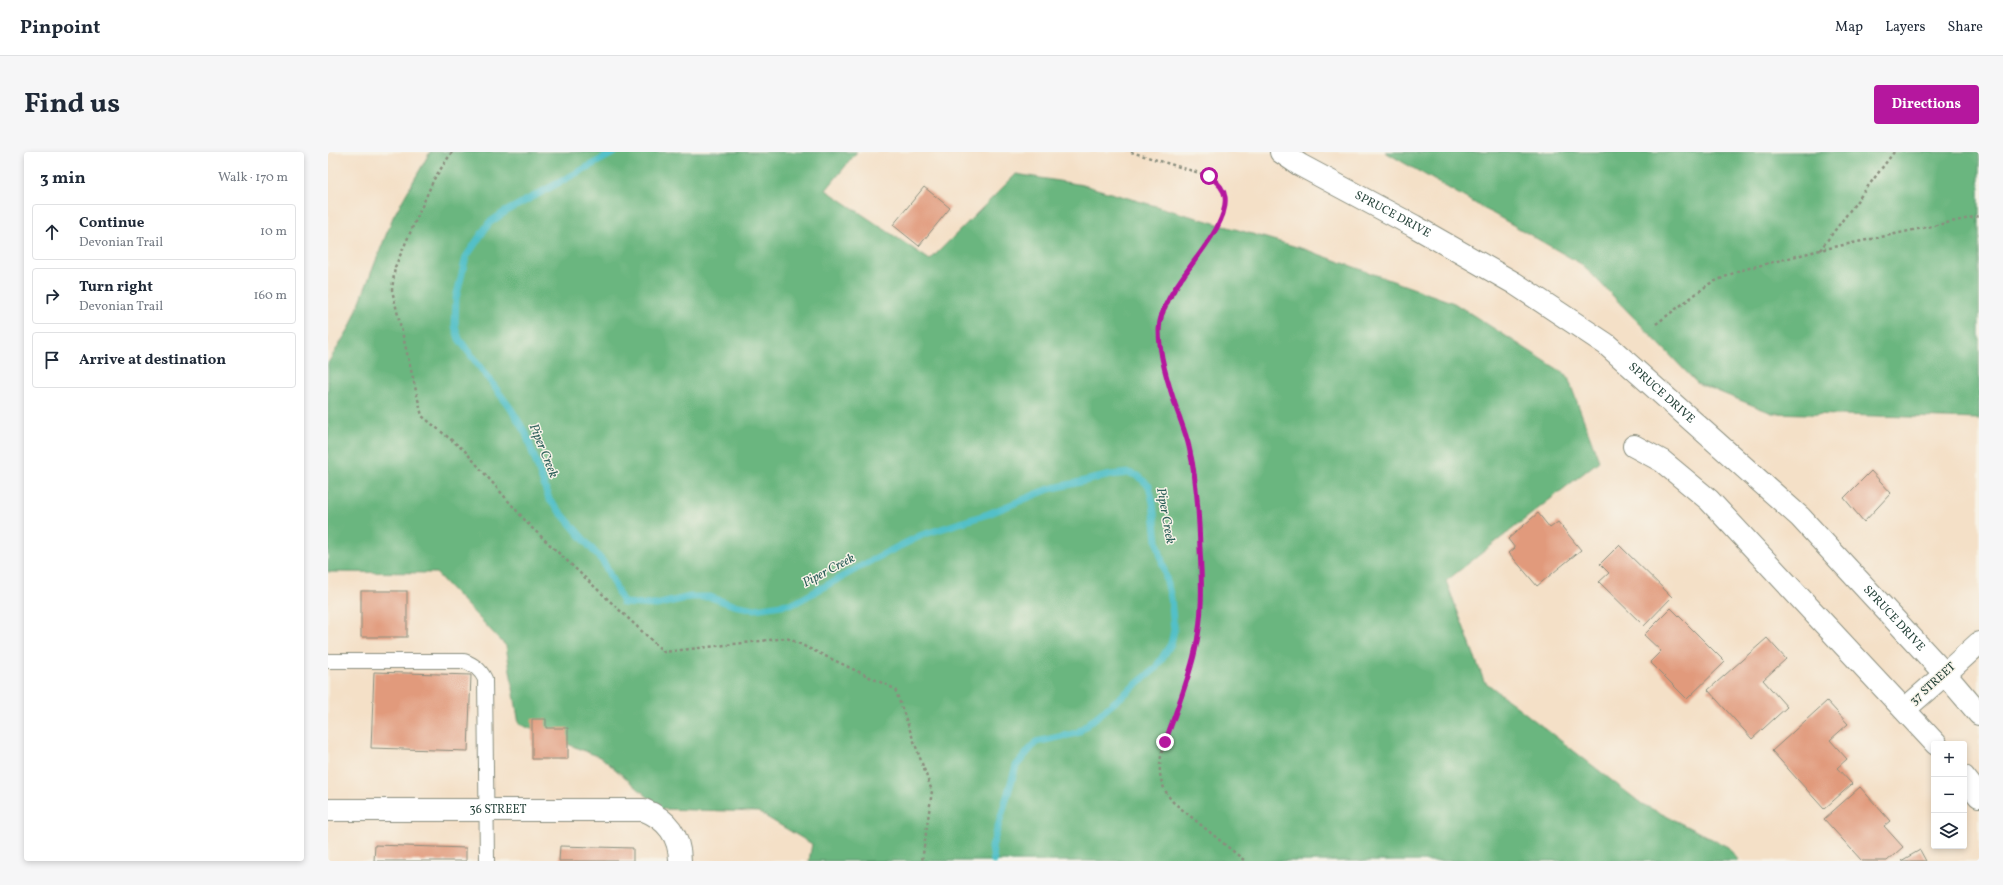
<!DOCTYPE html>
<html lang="en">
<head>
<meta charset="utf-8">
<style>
  :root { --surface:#fff; --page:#f6f6f7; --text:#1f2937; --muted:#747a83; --line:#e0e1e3; --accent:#b5179e }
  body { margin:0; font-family:Vollkorn,serif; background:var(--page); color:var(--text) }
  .controls { position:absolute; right:12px; bottom:12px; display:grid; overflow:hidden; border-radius:4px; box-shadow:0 2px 6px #0003 }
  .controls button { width:36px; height:36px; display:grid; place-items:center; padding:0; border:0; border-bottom:1px solid var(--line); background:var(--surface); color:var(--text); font:20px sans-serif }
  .stop { position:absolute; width:12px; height:12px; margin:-9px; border:3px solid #b5179e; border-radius:50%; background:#fff }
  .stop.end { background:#b5179e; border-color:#fff; box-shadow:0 1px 4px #0008 }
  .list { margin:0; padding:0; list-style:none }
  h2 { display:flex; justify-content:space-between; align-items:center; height:52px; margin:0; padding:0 16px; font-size:17px }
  h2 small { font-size:13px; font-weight:400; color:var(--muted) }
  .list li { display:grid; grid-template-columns:26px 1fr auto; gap:12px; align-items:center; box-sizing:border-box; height:56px; margin:0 8px 8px; padding:0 8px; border:1px solid var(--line); border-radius:4px }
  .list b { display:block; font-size:15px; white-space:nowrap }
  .list p { margin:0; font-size:13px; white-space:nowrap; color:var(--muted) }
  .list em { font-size:13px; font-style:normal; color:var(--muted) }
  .icon { flex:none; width:22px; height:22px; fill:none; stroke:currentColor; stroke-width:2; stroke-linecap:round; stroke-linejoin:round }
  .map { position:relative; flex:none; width:1651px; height:709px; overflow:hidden; border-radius:4px }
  header { display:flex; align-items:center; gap:24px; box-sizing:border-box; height:56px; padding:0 20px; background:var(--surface); border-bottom:1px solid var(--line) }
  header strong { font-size:19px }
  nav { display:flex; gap:22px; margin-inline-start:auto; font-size:14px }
  .intro { display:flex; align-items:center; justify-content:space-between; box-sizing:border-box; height:96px; padding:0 24px }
  h1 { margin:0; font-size:28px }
  .button { padding:10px 18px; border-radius:4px; background:var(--accent); color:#fff; font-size:14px; font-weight:700 }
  main { display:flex; gap:24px; padding:0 24px }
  aside { flex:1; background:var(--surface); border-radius:4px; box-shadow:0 2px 6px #0003 }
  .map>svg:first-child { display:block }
  .forest { fill:#6bb67f; stroke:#457a5a }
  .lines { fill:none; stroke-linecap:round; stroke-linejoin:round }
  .stream { stroke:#52c0c8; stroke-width:7 }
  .building { fill:#e19a7c }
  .service-casing { stroke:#8a8e7e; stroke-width:16 }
  .minor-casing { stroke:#8a8e7e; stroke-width:24 }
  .tertiary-casing { stroke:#8a8e7e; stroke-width:24 }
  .path { stroke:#8a8e7e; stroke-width:2.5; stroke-dasharray:3 3; stroke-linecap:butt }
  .service { stroke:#fff; stroke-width:14 }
  .minor { stroke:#fff; stroke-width:22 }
  .tertiary { stroke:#fff; stroke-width:22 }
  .route { stroke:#b5179e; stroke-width:5 }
  .labels { text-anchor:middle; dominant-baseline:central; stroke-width:3; stroke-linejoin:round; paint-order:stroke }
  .street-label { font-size:12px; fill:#1f3d34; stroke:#f7f3e8 }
  .water-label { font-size:13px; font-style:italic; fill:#2c5e59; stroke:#f7f3e8 }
</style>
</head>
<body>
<header>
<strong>Pinpoint</strong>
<nav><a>Map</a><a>Layers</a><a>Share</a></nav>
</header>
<div class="intro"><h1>Find us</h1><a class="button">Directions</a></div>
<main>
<aside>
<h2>3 min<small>Walk · 170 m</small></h2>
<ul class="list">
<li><svg class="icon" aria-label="ahead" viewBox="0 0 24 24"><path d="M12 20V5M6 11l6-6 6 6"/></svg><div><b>Continue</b><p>Devonian Trail</p></div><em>10 m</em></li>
<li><svg class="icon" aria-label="right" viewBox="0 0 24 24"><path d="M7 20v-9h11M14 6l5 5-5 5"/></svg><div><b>Turn right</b><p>Devonian Trail</p></div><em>160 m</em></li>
<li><svg class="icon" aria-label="arrive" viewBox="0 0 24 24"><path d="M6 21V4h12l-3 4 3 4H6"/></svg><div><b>Arrive at destination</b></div></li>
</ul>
</aside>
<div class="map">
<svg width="1651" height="709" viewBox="0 0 1651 709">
  <rect width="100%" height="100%" fill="#f7f3e8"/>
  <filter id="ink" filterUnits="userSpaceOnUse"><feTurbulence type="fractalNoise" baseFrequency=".025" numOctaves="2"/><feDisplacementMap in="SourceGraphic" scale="8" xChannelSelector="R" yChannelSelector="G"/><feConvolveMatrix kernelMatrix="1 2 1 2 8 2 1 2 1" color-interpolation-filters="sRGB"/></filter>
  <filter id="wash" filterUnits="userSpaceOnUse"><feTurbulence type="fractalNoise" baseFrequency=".012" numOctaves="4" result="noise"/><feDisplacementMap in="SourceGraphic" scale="16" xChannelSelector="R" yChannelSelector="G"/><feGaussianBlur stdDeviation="0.9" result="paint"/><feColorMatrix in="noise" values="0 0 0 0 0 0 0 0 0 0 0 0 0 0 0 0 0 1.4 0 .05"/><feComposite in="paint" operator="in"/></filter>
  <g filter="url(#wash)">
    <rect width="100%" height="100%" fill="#f4e0c7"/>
    <g class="forest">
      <polygon points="102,0 529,0 498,38 602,108 688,22 755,33 976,97 1126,151 1239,223 1271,309 1118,429 1156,529 1314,652 1400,695 1411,709 481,709 484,692 430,660 334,657 274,606 191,572 178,494 108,421 0,420 0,211 22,175 65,65"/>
      <polygon points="1057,0 1651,0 1651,267 1444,261 1369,231 1255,113"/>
    </g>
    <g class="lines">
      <polyline class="stream" points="287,0 177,60 161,71 138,105 128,146 127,174 131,187 183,257 198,282 221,347 276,411 295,451 328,453 362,445 382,445 405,453 427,457 467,451 546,407 594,383 660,362 721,337 783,323 801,321 810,324 821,334 825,351 829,389 843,446 846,478 843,492 827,517 749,581 708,590 688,614 664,695 666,709"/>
    </g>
    <g id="blocks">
      <g class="building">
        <polygon points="596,35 622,56 591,94 565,73"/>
        <polygon points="1543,319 1563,341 1536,370 1516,346"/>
        <polygon points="1210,361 1222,376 1230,370 1253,398 1209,434 1181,401 1187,396 1180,387"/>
        <polygon points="1291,393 1344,445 1316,474 1271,430 1281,421 1272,412"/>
        <rect x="33" y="439" width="46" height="46"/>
        <polygon points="1343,456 1397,510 1359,547 1322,510 1333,499 1316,483"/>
        <polygon points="1439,486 1458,507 1435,528 1459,555 1424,587 1380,538"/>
        <polygon points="46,520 143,523 140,599 43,596"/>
        <polygon points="1499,549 1520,572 1502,588 1519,607 1509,616 1524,632 1496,657 1444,599"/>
        <polygon points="204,567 218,567 218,576 240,576 240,607 204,607"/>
        <polygon points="1532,635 1562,669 1556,674 1575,695 1559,709 1534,709 1496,667"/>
        <polygon points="47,693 138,696 138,709 46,709"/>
        <polygon points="232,694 305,696 305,709 231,709"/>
        <polygon points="1592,698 1598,709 1573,709"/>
      </g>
    </g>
  </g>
  <g filter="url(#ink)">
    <use href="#blocks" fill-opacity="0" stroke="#8a8e7e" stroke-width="1"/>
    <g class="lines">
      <g class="service-casing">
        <path id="service" d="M0,509H136C146,513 152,517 157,527L159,709"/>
      </g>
      <g class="minor-casing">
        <g id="minor">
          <polyline points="1306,294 1334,309 1381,348 1608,592"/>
          <polyline points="1577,557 1617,522"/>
          <polyline points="1636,625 1651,644"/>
          <path id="s1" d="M0,658H316C339,667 352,684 352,709"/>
        </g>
      </g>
      <g class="tertiary-casing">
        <g id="tertiary">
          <path id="s2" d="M953,0L972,13L1086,74L1186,131L1278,192L1472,365L1617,522L1651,562"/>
          <polyline points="1617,522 1651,491"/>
        </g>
      </g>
      <g class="path">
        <polyline points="124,0 106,27 67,115 64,138 94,264 137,299 202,374 336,500 459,486 567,537 604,639 594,709"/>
        <path d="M803,0L881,24C888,29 896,35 897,44C902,75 842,132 834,167C824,203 852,258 861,293C870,327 871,361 872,396C873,412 875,429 874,446C873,484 862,520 849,556C843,574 833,594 832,613C831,628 836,639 845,650L917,709"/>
        <polyline points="1492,98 1566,0"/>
        <polyline points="1328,172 1381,132 1410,119 1492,98 1651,64"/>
      </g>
      <use href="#service" class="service"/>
      <use href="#minor" class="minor"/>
      <use href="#tertiary" class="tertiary"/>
    </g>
  </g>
  <g class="lines" filter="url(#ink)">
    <path class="route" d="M837,590C848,560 860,530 867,499C875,465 874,431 872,397C871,362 869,328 861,295C858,281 852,268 848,255C840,231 831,203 831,178C831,135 902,83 897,45C896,36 888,29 881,24"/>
  </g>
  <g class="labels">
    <g class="street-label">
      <text stroke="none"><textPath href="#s2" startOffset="128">SPRUCE DRIVE</textPath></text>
      <text stroke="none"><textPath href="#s2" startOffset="452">SPRUCE DRIVE</textPath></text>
      <text stroke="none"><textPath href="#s2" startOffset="776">SPRUCE DRIVE</textPath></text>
      <text transform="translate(1605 532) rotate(-42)">37 STREET</text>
      <text stroke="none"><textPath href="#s1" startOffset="170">36 STREET</textPath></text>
    </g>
    <g class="water-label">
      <text transform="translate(215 299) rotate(68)">Piper Creek</text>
      <text transform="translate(837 364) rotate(80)">Piper Creek</text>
      <text transform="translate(501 419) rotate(-28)">Piper Creek</text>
    </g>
  </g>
</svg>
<div class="controls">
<button>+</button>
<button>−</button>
<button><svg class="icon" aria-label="layers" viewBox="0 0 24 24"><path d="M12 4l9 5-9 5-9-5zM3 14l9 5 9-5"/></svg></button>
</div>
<div class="stop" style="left:881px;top:24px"></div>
<div class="stop end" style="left:837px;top:590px"></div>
</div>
</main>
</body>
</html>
